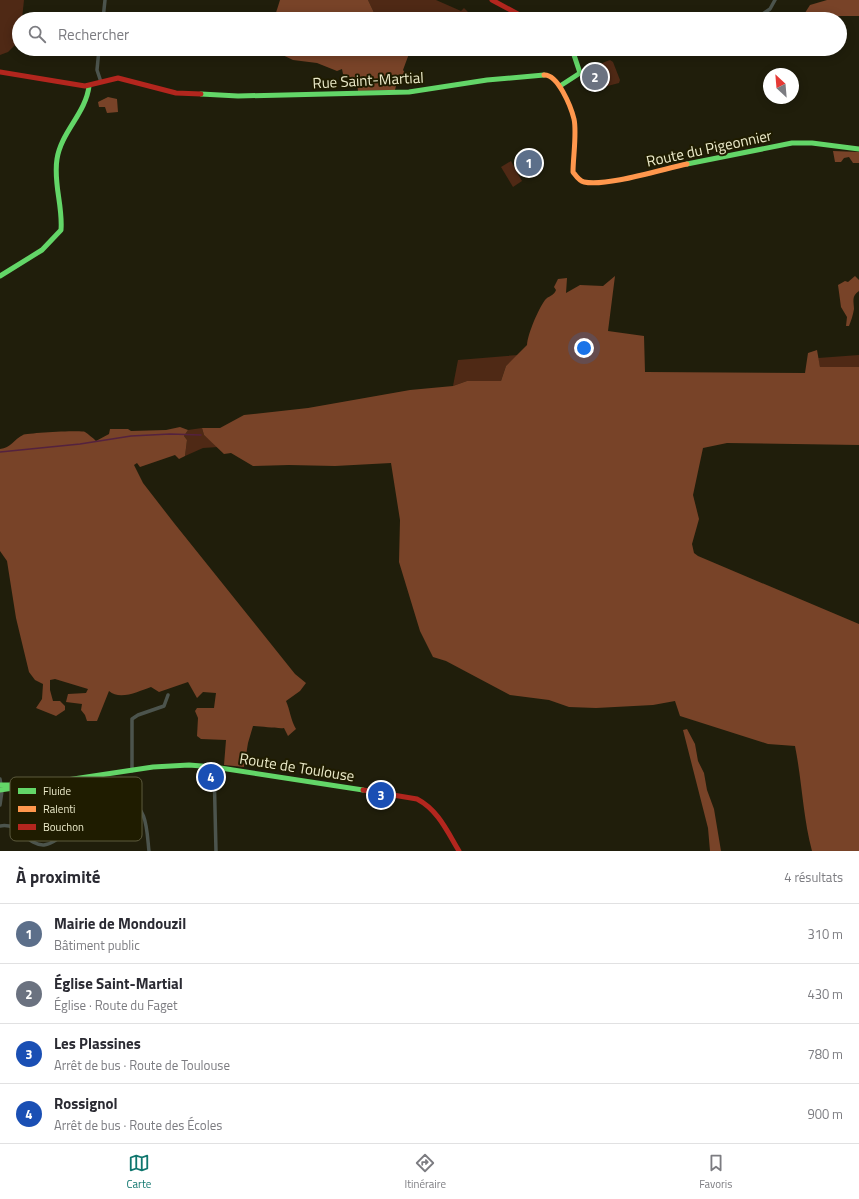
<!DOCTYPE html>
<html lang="fr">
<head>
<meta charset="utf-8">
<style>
  :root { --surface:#fff; --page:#f7f7f7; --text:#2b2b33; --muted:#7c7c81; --line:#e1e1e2; --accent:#0f766e }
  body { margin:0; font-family:"Titillium Web",sans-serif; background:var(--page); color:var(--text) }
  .compass { position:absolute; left:763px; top:68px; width:36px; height:36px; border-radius:50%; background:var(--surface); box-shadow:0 2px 10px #0003; rotate:334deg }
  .you { position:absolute; left:584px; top:348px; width:14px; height:14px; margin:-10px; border:3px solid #fff; border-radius:50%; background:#1a73e8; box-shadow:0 0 0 6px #1a73e833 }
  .badge { display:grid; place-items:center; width:26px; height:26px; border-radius:50%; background:var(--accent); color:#fff; font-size:13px; font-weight:700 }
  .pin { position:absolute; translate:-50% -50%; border:2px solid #fff; box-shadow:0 1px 4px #0006 }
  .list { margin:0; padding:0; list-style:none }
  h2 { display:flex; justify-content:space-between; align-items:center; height:52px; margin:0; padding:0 16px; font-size:17px }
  h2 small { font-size:13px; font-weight:400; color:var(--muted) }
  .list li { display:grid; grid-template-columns:26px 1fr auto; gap:12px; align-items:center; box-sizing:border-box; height:60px; padding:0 16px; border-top:1px solid var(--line) }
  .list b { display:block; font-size:15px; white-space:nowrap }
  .list p { margin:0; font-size:13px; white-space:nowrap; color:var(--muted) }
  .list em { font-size:13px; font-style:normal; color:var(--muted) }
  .icon { flex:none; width:22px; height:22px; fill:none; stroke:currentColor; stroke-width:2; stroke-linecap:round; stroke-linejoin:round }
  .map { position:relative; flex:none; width:859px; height:851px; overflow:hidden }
  .search { position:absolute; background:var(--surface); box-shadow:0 2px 10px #0003; left:12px; right:12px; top:12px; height:44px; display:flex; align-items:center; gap:10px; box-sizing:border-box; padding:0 14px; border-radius:22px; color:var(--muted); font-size:15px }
  .sheet { height:292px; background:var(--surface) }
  nav { display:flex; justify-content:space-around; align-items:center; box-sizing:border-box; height:56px; border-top:1px solid var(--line); background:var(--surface); font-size:11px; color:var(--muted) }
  nav a { display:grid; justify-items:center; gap:2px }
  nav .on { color:var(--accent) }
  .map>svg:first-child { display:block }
  .green { fill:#4f2915 }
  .forest { fill:#784328 }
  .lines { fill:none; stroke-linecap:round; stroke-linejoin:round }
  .stream { stroke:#54223f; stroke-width:1.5 }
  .street { stroke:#4c544d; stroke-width:3.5 }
  .fast { stroke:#63d668; stroke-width:5 }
  .slow { stroke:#ff974d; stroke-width:5 }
  .jam { stroke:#b3261e; stroke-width:5 }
  .labels { text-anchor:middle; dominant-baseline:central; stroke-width:4; stroke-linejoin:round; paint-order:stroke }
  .street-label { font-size:15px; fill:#ecebca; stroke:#1f1c00 }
  .key { fill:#1f1c00; stroke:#5c5a3d; stroke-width:1 }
  .key-label { font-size:11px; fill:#ecebca }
</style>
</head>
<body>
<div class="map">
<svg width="859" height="851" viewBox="0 0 859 851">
  <rect width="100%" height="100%" fill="#201e0b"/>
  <g class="green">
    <polygon points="0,0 24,0 22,19 19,19 18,42 8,52 0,55"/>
    <polygon points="368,0 436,0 461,11 464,8 468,12 458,19 377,19"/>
    <polygon points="610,60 613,62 620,80 619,83 596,89 592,83 602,79 605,71 601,70 588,78 584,70"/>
    <polygon points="511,161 522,181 513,187 501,167"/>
    <polygon points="518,355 506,366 501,381 467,381 453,386 458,360"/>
    <polygon points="859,355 859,367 820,367 818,358"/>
    <polygon points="202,428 204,435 218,447 203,448 185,456 187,440 184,436 188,430"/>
  </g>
  <g class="forest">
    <polygon points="280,0 368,0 377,19 274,19"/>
    <polygon points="827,0 859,0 859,16 803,16 810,5"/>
    <polygon points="270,49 416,49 410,51 403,70 405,73 408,72 411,74 409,77 405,77 403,80 397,82 395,90 358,91 357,82 343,74 342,69 337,71 317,63 293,60"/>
    <polygon points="108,97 117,99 118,112 107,113 105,107 99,107 98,102"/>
    <polygon points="833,151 859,152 859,163 853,163 849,157 844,158 841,162 835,162"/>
    <path d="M615,276L608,331L644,336L645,372L805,373L808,353L817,350L820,367H859V445L727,443L703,448L693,495L699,519L692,544L694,553L698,556L859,624V851H812C803,817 802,781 795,746L768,744L680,716L675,701L653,705L596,708L569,707L549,700L510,695L446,661L433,657L420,631L399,562L400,520L391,463L335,466L289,465L253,466L231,453L224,454L204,435L202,428H220L244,415L308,408L410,390L453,386L467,381H501L506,366L527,345C528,333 538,310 545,300C548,296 554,296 556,290L554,287L558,279L567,278L566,293L580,285L603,286Z"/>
    <path d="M855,276L859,280V291C851,296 854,302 854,309C853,315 851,321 849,326H846L847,317L841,307L838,285L845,281L848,282Z"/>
    <path d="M180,427L188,430L184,436L187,440L185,456L179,459L175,455L140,467L137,463L134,465L143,483L174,523L295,674L306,683L300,691L286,701C290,710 291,721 296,729L288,736L284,728C279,729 261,726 253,726L248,743L244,767L224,765L226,740L201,739L197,736L198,718L195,711L197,708H214L216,693L203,692L197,698L188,682L159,692L151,687C139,691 120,701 109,691L97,721H87L85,715L81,710L82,704L66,702L68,694L86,693L88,689L55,679L50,680V690L53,701H60L65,706V710L56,716L36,708L42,699L43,684L35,680L29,672L16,618L7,561L0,551V449C11,448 14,439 23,435C27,433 82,430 85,432C88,434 93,438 96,441L109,434L110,429H128L131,431L166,430Z"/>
    <polygon points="687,729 695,744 698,761 704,773 707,790 714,809 721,851 710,851 708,828 683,730"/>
  </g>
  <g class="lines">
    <polyline class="stream" points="0,452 80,444 131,436 170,434 201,435"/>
    <g class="street">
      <polyline points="103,19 105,0"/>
      <polyline points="755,19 770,9 775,0"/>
      <polyline points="99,49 97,70 101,82"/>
      <polyline points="214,767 216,851"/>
      <polyline points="132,771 132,719 138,715 164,706 168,695"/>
      <polyline points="0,779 2,791 0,805"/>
      <path d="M0,826C20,822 27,846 44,845C58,843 68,828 79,821C88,815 99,817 109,813C115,811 120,807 126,805C148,800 147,837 149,851"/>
    </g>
    <g class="fast">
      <polyline points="560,86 580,73 572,49"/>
      <polyline points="201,94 238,96 409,92 487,80 544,75"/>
      <polyline points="687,164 792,143 812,143 859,149"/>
      <path d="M0,276L42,250L61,230C63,206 53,183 57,159C61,132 86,113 89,86"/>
      <polyline points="0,785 17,785"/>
      <polyline points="0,790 153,767 189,765 214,767 363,790"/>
    </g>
    <path class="slow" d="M544,75C558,74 571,107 574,119C577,132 573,158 573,172C576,176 579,181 584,182C606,187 663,169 687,164"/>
    <g class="jam">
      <polyline points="492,0 527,19"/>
      <polyline points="0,72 85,86 118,78 176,93 201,94"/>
      <path d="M363,790L417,799C438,810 447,831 459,851"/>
    </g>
  </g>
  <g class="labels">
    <g class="street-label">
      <text transform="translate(368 80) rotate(-3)">Rue Saint-Martial</text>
      <text transform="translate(709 148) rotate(-12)">Route du Pigeonnier</text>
      <text transform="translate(297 767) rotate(9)">Route de Toulouse</text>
    </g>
  </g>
  <rect x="10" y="777" width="132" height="64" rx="6" class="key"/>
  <rect x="18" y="788" width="18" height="6" fill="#63d668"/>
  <rect x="18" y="806" width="18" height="6" fill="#ff974d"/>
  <rect x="18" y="824" width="18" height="6" fill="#b3261e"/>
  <g class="key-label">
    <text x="43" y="795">Fluide</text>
    <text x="43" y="813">Ralenti</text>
    <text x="43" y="831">Bouchon</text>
  </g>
</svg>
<svg class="compass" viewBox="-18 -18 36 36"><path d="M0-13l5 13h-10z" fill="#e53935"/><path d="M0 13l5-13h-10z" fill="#7c7c81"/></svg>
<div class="you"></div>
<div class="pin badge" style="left:529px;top:163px;background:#5c6f8a">1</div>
<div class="pin badge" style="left:595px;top:77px;background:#6b7280">2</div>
<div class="pin badge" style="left:381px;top:795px;background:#1a4fb4">3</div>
<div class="pin badge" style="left:211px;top:777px;background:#1a4fb4">4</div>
<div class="search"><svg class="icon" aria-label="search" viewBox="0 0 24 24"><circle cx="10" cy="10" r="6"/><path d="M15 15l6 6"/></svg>Rechercher</div>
</div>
<section class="sheet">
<h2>À proximité<small>4 résultats</small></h2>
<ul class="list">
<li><span class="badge" style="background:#5c6f8a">1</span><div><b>Mairie de Mondouzil</b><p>Bâtiment public</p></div><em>310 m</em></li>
<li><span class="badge" style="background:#6b7280">2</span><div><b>Église Saint-Martial</b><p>Église · Route du Faget</p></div><em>430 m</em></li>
<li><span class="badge" style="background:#1a4fb4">3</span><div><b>Les Plassines</b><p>Arrêt de bus · Route de Toulouse</p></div><em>780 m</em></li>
<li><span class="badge" style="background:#1a4fb4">4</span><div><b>Rossignol</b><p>Arrêt de bus · Route des Écoles</p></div><em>900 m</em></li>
</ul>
</section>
<nav>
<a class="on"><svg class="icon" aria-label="map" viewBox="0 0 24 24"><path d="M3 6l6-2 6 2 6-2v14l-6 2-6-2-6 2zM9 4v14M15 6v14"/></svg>Carte</a>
<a><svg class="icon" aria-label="directions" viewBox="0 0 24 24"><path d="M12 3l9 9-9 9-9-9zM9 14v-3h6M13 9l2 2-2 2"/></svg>Itinéraire</a>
<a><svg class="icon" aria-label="saved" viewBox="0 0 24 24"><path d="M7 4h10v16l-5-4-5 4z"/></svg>Favoris</a>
</nav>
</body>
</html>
